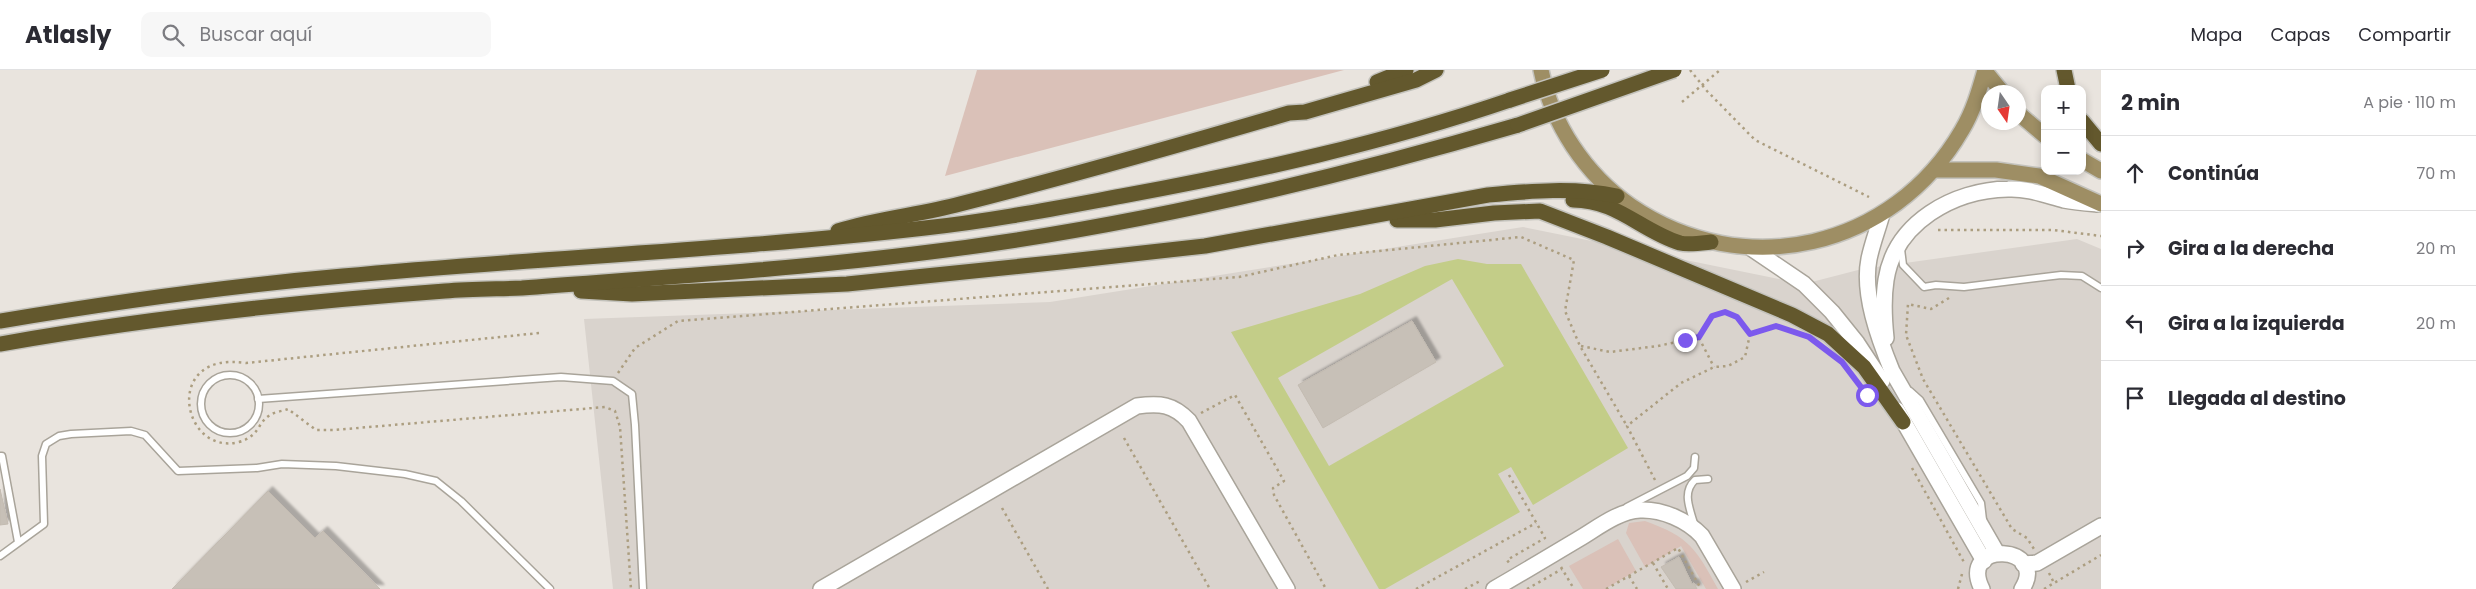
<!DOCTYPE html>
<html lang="es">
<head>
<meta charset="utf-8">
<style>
  :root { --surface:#fff; --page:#f7f7f7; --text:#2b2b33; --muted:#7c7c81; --line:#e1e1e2 }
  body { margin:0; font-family:Poppins,sans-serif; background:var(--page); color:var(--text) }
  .controls { position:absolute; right:15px; top:15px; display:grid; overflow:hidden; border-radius:10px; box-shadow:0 2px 8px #0003 }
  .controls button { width:45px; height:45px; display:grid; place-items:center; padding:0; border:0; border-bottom:1px solid var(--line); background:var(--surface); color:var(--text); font:25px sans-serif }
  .compass { position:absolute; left:1981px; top:15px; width:45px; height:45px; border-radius:50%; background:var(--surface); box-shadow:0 2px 8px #0003; rotate:167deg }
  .stop { position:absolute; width:15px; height:15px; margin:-11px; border:4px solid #7c59ed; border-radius:50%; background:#fff }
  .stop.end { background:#7c59ed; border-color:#fff; box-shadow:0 1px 5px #0008 }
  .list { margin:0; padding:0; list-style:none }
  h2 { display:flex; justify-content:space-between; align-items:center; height:65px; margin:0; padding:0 20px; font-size:21px }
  h2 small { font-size:16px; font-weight:400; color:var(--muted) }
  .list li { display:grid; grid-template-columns:32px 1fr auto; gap:15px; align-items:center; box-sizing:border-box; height:75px; padding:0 20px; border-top:1px solid var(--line) }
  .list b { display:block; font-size:19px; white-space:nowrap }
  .list em { font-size:16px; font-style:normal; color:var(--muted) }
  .icon { flex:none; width:28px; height:28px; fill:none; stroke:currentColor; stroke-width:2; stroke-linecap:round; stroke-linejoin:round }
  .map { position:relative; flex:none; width:2101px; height:519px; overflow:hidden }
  header { display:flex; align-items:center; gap:30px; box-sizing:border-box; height:70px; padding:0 25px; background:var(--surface); border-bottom:1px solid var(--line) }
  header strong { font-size:24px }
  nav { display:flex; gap:28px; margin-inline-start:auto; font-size:18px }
  .search { width:350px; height:45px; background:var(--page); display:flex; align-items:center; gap:12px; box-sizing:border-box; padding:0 18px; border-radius:10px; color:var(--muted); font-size:19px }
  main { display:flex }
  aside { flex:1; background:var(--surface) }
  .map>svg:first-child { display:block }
  .built { fill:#d9d3cd }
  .green { fill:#dac1b8 }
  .water { fill:#c3cd88; fill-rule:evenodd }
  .building { fill:#c7c0b7; stroke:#c3bbb1; filter:url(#shadow) }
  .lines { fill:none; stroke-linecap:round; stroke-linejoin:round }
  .service-casing { stroke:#a9a49a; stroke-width:9 }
  .tertiary-casing { stroke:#a9a49a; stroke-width:18 }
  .primary-casing { stroke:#c3c2bc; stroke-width:18 }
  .motorway-casing { stroke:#c3c2bc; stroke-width:18 }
  .path { stroke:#ac9e80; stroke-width:2.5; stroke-dasharray:2.5 4; stroke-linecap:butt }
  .service { stroke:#fff; stroke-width:6 }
  .tertiary { stroke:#fff; stroke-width:15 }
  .primary { stroke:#9e8e64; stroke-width:15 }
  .motorway { stroke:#63582d; stroke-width:15 }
  .motorway-bridge-casing { stroke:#c3c2bc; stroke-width:18; stroke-linecap:butt }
  .motorway-bridge { stroke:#63582d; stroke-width:15 }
  .route { stroke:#7c59ed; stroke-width:6 }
</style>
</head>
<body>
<header>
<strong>Atlasly</strong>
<div class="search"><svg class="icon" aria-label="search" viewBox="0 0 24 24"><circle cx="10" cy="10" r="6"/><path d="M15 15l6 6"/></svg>Buscar aquí</div>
<nav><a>Mapa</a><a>Capas</a><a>Compartir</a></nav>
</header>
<main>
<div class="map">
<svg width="2101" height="519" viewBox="0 0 2101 519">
  <defs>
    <filter id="shadow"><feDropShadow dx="4.5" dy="-4.5" stdDeviation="1" flood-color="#0004"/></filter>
  </defs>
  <rect width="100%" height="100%" fill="#e9e4de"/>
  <polygon class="built" points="1523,157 1804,214 1862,199 2077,169 2101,179 2101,519 613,519 584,249 1050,232"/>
  <g class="green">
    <polygon points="977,0 1344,0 945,106"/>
    <path d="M1645,451C1690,467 1696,479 1718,519H1706L1681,476L1645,497L1626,463L1629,453Z"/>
    <polygon points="1618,469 1636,501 1605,519 1583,519 1569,496"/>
  </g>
  <path class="water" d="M1458,189L1487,194H1521L1628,378L1533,435L1511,397L1498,404L1520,442L1385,519H1379L1231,262L1360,224L1425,196ZM1452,209L1504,296L1329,396L1278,308Z"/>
  <g class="building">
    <polygon points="1412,251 1436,292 1323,358 1298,315"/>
    <polygon points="0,419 8,454 0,455"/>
    <polygon points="268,421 315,468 323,461 380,519 172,519"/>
    <polygon points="1679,487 1692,514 1694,513 1697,519 1676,519 1661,497"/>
  </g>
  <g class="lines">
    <g class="service-casing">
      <g id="service">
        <polyline points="1901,179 1903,195 1924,217 1936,215 1964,217 2061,205 2082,206 2101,218"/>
        <circle cx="230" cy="334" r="29"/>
        <polyline points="1910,321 1920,330 1981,433 1983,450"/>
        <polyline points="258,329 561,307 613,311 632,324 635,355 643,519"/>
        <polyline points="0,386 2,386 18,472"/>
        <polyline points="1627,437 1687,406 1694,398 1695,387"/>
        <path d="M1695,457C1691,441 1681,423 1695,410L1708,409"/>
        <polyline points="0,486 44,454 42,386 46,374 59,366 71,364 131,361 145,365 178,401 257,398 282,394 336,396 405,404 436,411 461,431 550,519"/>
      </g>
    </g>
    <g class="tertiary-casing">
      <g id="tertiary">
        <path d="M1882,144C1878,159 1872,174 1869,189C1862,224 1879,269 1892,301L1997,483"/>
        <polyline points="1751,178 1804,214 1832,242 1857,273 1882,311"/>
        <path d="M1886,268C1884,249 1883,229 1886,210C1895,152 1954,120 2008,119C2027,118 2045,125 2064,130C2075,132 2087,133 2098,134"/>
        <polyline points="1897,340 1984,491"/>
        <polyline points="2023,494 2037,493 2101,456"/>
        <path d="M821,519L1137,336C1160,333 1173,334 1189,351L1287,519"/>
        <path d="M1494,519C1522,503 1550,486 1577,470C1596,459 1618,441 1640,440C1662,439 1687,450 1702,466L1733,519"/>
        <path d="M1982,519C1957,469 2050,475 2022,519"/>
      </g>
    </g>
    <g class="primary-casing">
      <g id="primary">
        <path d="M1541,0C1552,54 1585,104 1631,136C1744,213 1893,179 1962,60C1973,42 1979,21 1985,0"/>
        <polyline points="1985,1 2002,22"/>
        <polyline points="2018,43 2045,66"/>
        <polyline points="2082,90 2101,101"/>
        <polyline points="1934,100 1996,100 2039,106 2101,134"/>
      </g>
    </g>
    <g class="motorway-casing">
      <g id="motorway">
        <polyline points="2064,0 2068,19"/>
        <polyline points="1377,12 1406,0"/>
        <polyline points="2082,51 2101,74"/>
        <path d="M1573,130C1617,130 1641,161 1680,173C1689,175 1702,173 1711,172"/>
        <polyline points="1397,150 1435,150 1494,143 1540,141 1607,167 1792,245 1828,264 1864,297 1903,352"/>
        <path d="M838,161C878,148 920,145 960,134C1070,106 1180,75 1289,43L1305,42L1416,10L1436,0"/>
        <path d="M581,221L632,224L847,214L1061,192L1205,176L1488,125C1531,121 1575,117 1617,126"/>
        <path d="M0,251C114,232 228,216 343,206C537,188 731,180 925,158C991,151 1057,138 1122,126C1253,102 1384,73 1510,30"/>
        <path d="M0,274C147,248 296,232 445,221C470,219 496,219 522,218C653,208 784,200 914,184C1119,160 1320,113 1518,55"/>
      </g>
    </g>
    <g class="path">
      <polyline points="1690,0 1707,21 1755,70 1869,127"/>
      <polyline points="1682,32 1720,0"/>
      <polyline points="1938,160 2053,160 2101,166"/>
      <polyline points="1949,228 1931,239 1908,234 1906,265 1923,309 2012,459 2027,468 2034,479"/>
      <path d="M539,263L246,293C161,280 182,387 239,372C260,366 257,353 270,345C274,342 283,341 288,339L316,360H334L605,337L615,341L620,357L631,519"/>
      <polyline points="1699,268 1714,297"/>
      <polyline points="1581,276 1610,282 1658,276 1699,267 1712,246 1725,242 1737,247 1750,264"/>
      <polyline points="618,303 635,278 678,251 1239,207 1338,185 1521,167 1574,190 1565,241 1580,276 1627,356"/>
      <polyline points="1201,343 1235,325 1284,411 1273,418 1274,425 1326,519"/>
      <polyline points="1124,368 1210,519"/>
      <polyline points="1912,398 1965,494"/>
      <polyline points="1509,405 1545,468 1507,490 1510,494"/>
      <polyline points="1655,410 1627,356 1681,313 1714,297 1728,296 1745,287 1750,264 1776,256 1781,258"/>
      <polyline points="1002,438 1048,519"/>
      <polyline points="1653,493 1668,519"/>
      <polyline points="1561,497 1574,519"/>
      <polyline points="2049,503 2054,513"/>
      <polyline points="1629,506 1637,519"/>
      <polyline points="1746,512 1764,502"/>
      <polyline points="1416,519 1536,453"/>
      <polyline points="1465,519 1482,510"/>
      <polyline points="1527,519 1562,499"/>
      <polyline points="1606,519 1678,478 1701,519"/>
      <polyline points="1958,519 1962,504"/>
      <polyline points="2044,519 2101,485"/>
    </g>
    <use href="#service" class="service"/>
    <use href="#tertiary" class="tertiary"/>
    <use href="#primary" class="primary"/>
    <use href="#motorway" class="motorway"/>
    <g class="motorway-bridge-casing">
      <g id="motorway-bridge">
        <polyline points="1510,30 1602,0"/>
        <polyline points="1518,55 1674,0"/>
      </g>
    </g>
    <use href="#motorway-bridge" class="motorway-bridge"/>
  </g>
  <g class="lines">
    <polyline class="route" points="1685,270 1699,267 1712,246 1725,242 1737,247 1750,264 1776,256 1809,267 1842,292 1867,325"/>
  </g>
</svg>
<div class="controls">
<button>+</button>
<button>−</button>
</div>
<svg class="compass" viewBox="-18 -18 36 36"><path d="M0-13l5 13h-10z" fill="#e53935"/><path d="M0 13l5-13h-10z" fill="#7c7c81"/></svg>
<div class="stop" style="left:1867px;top:325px"></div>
<div class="stop end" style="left:1685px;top:270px"></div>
</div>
<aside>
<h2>2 min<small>A pie · 110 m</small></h2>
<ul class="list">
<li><svg class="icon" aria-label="ahead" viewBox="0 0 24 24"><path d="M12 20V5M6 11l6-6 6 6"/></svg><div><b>Continúa</b></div><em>70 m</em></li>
<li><svg class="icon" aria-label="right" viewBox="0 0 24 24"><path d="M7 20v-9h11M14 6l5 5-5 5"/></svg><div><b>Gira a la derecha</b></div><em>20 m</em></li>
<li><svg class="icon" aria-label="left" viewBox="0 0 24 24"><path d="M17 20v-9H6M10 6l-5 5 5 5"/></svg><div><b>Gira a la izquierda</b></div><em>20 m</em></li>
<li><svg class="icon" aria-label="arrive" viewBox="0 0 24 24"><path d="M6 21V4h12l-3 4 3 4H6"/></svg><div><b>Llegada al destino</b></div></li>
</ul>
</aside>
</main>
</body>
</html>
